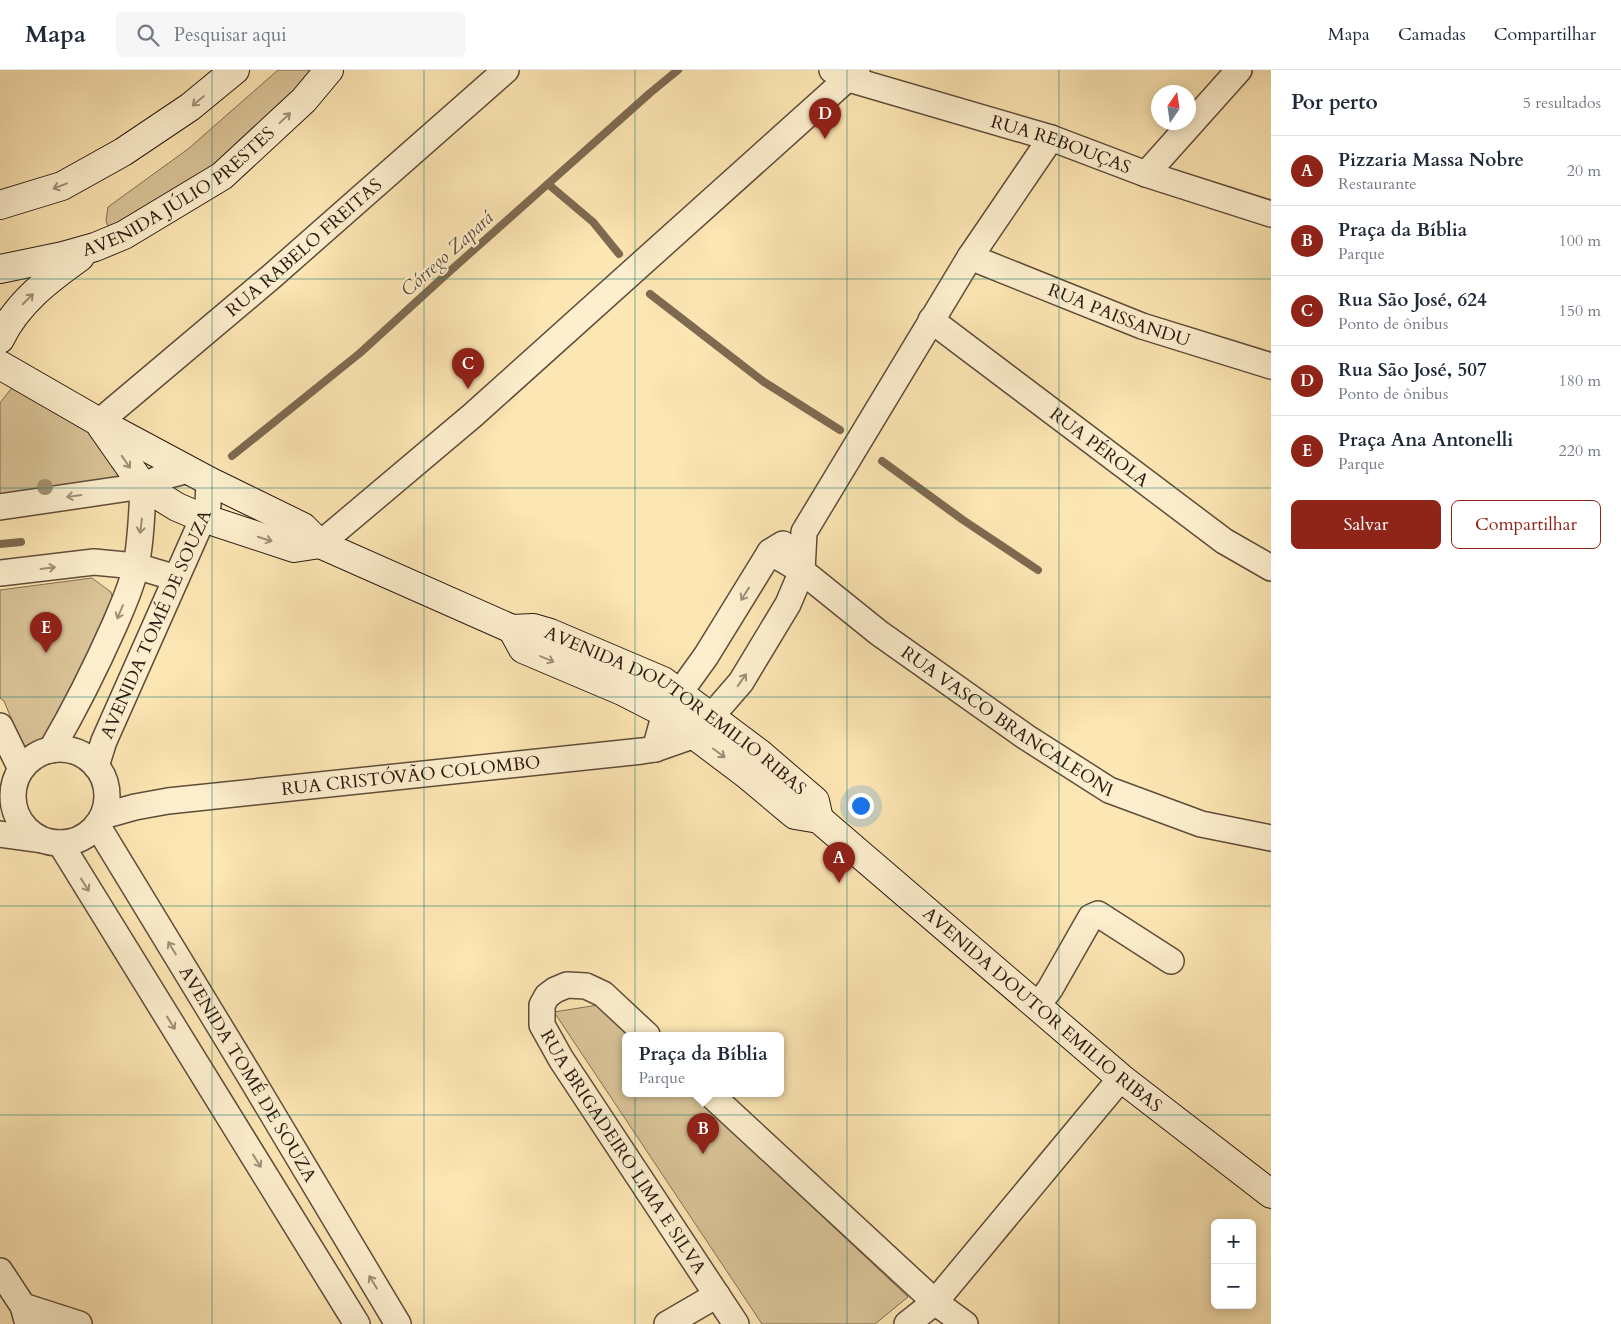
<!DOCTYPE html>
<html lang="pt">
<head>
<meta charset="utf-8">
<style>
  :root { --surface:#fff; --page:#f6f6f7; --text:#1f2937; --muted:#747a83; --line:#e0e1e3; --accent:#8f2418 }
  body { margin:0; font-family:Cardo,serif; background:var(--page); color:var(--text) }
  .controls { position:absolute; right:15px; bottom:15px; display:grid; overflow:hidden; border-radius:8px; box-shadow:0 2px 12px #0003 }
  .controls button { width:45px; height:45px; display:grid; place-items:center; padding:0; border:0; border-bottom:1px solid var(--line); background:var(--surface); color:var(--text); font:25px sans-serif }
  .compass { position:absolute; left:1151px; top:15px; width:45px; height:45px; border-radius:50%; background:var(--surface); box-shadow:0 2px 12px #0003; rotate:13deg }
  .you { position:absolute; left:860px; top:735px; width:18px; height:18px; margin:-12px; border:4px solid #fff; border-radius:50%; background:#1a73e8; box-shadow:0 0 0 8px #1a73e833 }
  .badge { display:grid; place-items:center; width:32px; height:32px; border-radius:50%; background:var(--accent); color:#fff; font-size:16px; font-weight:700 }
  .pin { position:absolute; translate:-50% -41px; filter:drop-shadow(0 1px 2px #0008) }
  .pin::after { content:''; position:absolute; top:26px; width:18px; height:15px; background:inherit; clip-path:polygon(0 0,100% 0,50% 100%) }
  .popup { position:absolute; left:622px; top:962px; width:162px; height:65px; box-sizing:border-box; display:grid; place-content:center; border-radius:8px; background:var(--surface); filter:drop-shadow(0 1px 4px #0005); font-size:16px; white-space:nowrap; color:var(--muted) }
  .popup b { font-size:19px; color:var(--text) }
  .popup::after { content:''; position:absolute; left:50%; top:100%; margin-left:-10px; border:10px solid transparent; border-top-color:var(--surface) }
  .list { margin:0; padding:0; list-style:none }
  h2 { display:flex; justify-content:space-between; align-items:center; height:65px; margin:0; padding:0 20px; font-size:21px }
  h2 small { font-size:16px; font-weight:400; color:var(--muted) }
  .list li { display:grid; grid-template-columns:32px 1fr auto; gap:15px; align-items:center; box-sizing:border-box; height:70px; padding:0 20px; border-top:1px solid var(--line) }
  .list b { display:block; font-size:19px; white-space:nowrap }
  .list p { margin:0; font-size:16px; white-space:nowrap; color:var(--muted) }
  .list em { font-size:16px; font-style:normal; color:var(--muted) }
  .actions { display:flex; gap:10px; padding:15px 20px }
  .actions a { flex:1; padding:11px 0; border:1px solid var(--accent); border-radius:8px; text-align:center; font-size:18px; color:var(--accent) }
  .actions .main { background:var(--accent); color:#fff }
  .icon { flex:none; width:28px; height:28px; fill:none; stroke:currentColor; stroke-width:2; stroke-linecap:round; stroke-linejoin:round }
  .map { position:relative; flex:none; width:1271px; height:1254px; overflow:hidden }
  header { display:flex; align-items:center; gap:30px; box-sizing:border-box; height:70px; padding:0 25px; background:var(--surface); border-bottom:1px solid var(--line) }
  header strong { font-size:24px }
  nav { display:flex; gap:28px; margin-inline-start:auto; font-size:18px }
  .search { width:350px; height:45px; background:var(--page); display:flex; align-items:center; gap:12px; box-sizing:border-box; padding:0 18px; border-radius:8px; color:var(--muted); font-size:19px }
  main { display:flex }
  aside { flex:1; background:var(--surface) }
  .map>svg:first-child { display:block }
  .green { fill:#d9c397; stroke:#826e54 }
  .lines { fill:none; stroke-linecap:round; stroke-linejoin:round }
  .stream { stroke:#7e6a51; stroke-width:8 }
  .minor-casing { stroke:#604c3a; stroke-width:28 }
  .secondary-casing { stroke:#2c1911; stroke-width:30 }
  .minor { stroke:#fdefce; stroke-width:25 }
  .secondary { stroke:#fdefce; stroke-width:28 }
  .tree { fill:#a69170 }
  .oneway { stroke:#9f8f79 }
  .grid { fill:none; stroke:#0f766e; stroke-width:1; stroke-opacity:0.55 }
  .labels { text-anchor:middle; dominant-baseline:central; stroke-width:4; stroke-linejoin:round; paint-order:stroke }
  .street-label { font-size:18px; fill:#2c1911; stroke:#fdefce }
  .water-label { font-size:19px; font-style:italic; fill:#634f3c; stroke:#fdefce }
</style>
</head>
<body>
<header>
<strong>Mapa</strong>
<div class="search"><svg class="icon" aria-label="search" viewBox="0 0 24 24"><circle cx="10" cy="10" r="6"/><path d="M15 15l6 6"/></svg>Pesquisar aqui</div>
<nav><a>Mapa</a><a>Camadas</a><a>Compartilhar</a></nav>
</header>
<main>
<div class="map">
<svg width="1271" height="1254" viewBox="0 0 1271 1254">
  <rect width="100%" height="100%" fill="#fce6b3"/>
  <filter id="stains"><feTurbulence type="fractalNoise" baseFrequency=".004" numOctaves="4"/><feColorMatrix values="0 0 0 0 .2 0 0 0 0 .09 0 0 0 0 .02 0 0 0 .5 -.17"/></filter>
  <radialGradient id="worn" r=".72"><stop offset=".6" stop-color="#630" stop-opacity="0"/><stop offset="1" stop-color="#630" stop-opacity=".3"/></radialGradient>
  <g class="green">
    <polygon points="278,0 313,0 223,96 111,163 106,151 108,137 188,79"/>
    <polygon points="14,315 100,358 126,417 0,431 0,333"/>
    <polygon points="92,508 111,522 115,539 46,667 23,677 4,631 0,628 0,520"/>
    <polygon points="598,935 630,965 626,965 626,1023 691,1023 908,1227 875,1254 762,1254 554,942"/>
  </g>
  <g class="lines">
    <g class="stream">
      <polyline points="548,114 593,152 619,184"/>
      <polyline points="650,224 764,312 840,360"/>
      <polyline points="232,386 360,283 450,201 650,23 678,0"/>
      <polyline points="882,391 963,450 1038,500"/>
      <polyline points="0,474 21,472"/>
    </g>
    <g class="minor-casing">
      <g id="minor">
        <path id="s1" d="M832,0L849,9L1051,68L1146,104L1271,144"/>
        <polyline points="1146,104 1239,0"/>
        <path id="s2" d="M970,187L1142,256L1271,296"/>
        <path id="s3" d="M931,250L1224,471L1271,498"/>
        <path id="s4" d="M99,352L271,207L506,0"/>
        <polyline points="0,437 143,416 162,407 189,400"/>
        <polyline points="320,474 473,345 857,0"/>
        <path id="s5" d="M770,482L802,501L879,563L1026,667L1109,720L1201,754L1271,768"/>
        <polyline points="0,503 94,492 136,496 176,508"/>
        <polyline points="0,656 21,699"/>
        <polyline points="655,679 665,643 706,586 770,482 783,474"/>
        <circle cx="60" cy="726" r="47"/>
        <path d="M51,680C75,639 96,597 115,554C123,535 132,516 136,496C141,470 142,443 143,416"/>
        <path id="s6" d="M96,696L104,671L112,653L203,448L208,435L209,411"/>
        <path id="s7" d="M103,746L135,737L168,731L642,681L655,679L695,665L741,612L788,534L802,501L804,462L970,187L1051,68"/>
        <path id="s8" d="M97,755L251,1008L398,1254"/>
        <polyline points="0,764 42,770"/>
        <polyline points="60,773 357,1254"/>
        <polyline points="1037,936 1050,919 1091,847 1098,844 1171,891"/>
        <path id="s9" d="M647,965L603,924L586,916L567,915L555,920L547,926L542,935V955L561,989L736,1254"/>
        <polyline points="709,1023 935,1232 965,1254"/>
        <polyline points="0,1201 23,1236 28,1254"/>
        <polyline points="23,1236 79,1254"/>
        <polyline points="667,1254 717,1225"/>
        <polyline points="907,1254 935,1232 1121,1008"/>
      </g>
    </g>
    <g class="secondary-casing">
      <g id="secondary">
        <polyline points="0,135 62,116 123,82 190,37 235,0"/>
        <path id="s10" d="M0,199L63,186L95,177L124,165L222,106L304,30L329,0"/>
        <path d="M0,269C17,233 49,209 80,187"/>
        <path id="s11" d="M0,295L99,352L209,411L303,457L320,474L512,559L533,558L550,563L663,611L759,683L815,731L819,749"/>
        <polyline points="101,356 143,416 177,437 203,448 294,478 320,474"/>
        <path id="s12" d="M512,559L523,579L622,621L665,643L746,704L795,745L819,749L1121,1008L1271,1124"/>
      </g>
    </g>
    <use href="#minor" class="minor"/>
    <use href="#secondary" class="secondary"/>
  </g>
  <circle class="tree" cx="45" cy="417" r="8"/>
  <defs><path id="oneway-shaft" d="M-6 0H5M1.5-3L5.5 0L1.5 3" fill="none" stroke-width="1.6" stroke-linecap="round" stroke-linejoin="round" transform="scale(1.25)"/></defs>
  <g class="oneway">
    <use href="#oneway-shaft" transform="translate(198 31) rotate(140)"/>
    <use href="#oneway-shaft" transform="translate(285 48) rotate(-43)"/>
    <use href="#oneway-shaft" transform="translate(60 116) rotate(159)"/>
    <use href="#oneway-shaft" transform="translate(28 229) rotate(-45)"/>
    <use href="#oneway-shaft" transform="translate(126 392) rotate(55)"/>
    <use href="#oneway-shaft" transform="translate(74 426) rotate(172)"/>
    <use href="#oneway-shaft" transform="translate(141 456) rotate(97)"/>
    <use href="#oneway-shaft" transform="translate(265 469) rotate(18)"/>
    <use href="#oneway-shaft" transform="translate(48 498) rotate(-7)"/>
    <use href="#oneway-shaft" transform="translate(745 524) rotate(122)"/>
    <use href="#oneway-shaft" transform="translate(120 542) rotate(113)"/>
    <use href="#oneway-shaft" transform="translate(547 589) rotate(23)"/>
    <use href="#oneway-shaft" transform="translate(742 610) rotate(-55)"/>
    <use href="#oneway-shaft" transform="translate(719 683) rotate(37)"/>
    <use href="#oneway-shaft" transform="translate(85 815) rotate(58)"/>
    <use href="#oneway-shaft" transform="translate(172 878) rotate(-121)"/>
    <use href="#oneway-shaft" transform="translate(171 953) rotate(58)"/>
    <use href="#oneway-shaft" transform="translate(257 1091) rotate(58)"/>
    <use href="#oneway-shaft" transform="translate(373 1212) rotate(-121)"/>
  </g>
  <path class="grid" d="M212,0V1254M424,0V1254M635,0V1254M847,0V1254M1059,0V1254M0,209H1271M0,418H1271M0,627H1271M0,836H1271M0,1045H1271"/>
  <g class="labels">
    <g class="street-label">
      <text stroke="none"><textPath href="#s1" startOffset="241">RUA REBOUÇAS</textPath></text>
      <text stroke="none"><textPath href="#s10" startOffset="198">AVENIDA JÚLIO PRESTES</textPath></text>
      <text stroke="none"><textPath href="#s4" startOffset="269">RUA RABELO FREITAS</textPath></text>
      <text stroke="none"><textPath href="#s2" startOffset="160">RUA PAISSANDU</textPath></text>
      <text stroke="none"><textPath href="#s3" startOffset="211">RUA PÉROLA</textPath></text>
      <text stroke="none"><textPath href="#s6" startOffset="154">AVENIDA TOMÉ DE SOUZA</textPath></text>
      <text stroke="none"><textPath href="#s11" startOffset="765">AVENIDA DOUTOR EMILIO RIBAS</textPath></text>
      <text stroke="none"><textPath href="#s5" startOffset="292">RUA VASCO BRANCALEONI</textPath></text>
      <text stroke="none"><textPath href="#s7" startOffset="311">RUA CRISTÓVÃO COLOMBO</textPath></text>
      <text stroke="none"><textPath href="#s12" startOffset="662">AVENIDA DOUTOR EMILIO RIBAS</textPath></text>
      <text stroke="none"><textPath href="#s8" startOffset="291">AVENIDA TOMÉ DE SOUZA</textPath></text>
      <text stroke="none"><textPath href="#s9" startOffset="302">RUA BRIGADEIRO LIMA E SILVA</textPath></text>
    </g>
    <g class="water-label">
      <text transform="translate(447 184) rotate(-42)">Córrego Zapará</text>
    </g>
  </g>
  <rect width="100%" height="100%" filter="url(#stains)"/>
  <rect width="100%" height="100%" fill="url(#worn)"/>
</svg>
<div class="controls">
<button>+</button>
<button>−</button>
</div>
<svg class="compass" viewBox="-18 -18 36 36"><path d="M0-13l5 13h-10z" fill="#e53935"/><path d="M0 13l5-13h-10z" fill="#747a83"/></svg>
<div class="you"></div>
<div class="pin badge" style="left:839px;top:813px">A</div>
<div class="pin badge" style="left:703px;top:1084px">B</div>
<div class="popup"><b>Praça da Bíblia</b>Parque</div>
<div class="pin badge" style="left:468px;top:319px">C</div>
<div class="pin badge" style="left:825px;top:69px">D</div>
<div class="pin badge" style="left:46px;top:583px">E</div>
</div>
<aside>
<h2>Por perto<small>5 resultados</small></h2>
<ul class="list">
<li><span class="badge">A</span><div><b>Pizzaria Massa Nobre</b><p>Restaurante</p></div><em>20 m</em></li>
<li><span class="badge">B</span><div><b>Praça da Bíblia</b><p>Parque</p></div><em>100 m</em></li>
<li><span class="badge">C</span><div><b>Rua São José, 624</b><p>Ponto de ônibus</p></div><em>150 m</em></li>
<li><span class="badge">D</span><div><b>Rua São José, 507</b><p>Ponto de ônibus</p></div><em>180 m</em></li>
<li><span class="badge">E</span><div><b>Praça Ana Antonelli</b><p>Parque</p></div><em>220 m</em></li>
</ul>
<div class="actions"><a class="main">Salvar</a><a>Compartilhar</a></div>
</aside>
</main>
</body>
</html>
